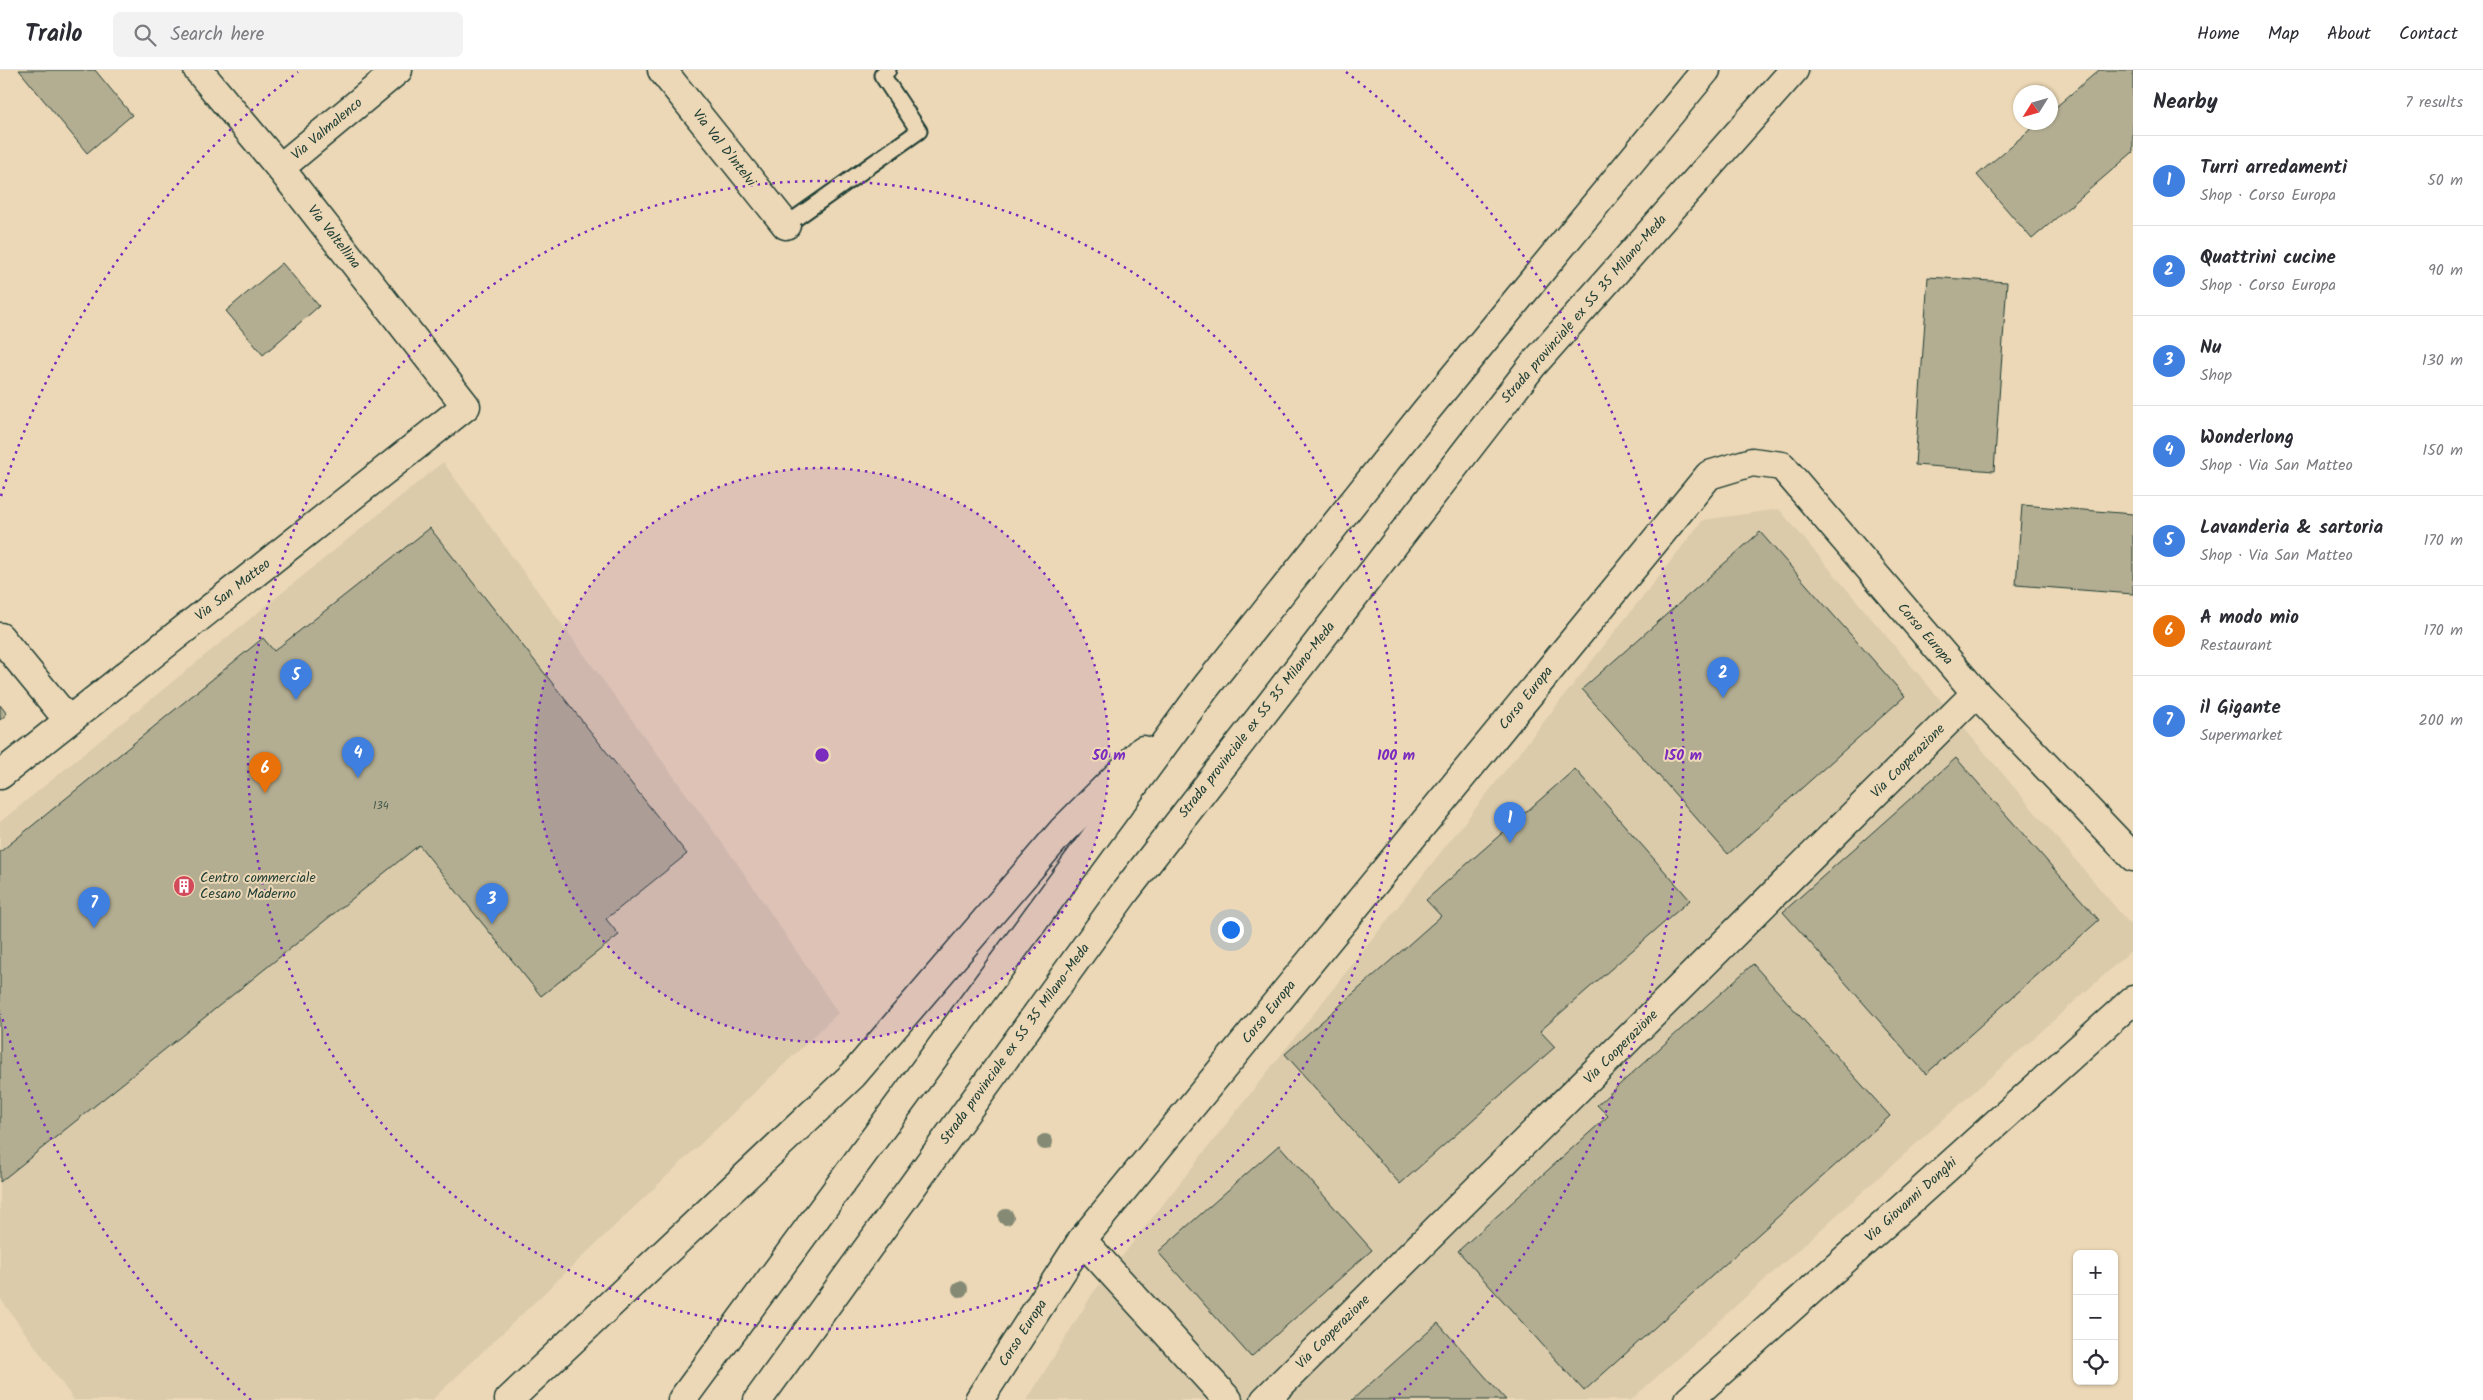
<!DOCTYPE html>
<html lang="en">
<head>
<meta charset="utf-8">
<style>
  :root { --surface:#fff; --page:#f2f2f3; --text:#2b2b33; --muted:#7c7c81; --line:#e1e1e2; --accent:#0b8043 }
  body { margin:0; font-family:Kalam,sans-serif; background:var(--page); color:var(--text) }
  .controls { position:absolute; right:15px; bottom:15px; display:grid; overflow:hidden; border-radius:8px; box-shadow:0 1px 4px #0004 }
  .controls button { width:45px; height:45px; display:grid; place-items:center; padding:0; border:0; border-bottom:1px solid var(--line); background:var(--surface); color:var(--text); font:25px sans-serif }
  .compass { position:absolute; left:2013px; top:15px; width:45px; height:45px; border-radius:50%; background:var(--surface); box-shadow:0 1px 4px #0004; rotate:233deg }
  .you { position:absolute; left:1230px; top:859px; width:18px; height:18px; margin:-12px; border:4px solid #fff; border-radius:50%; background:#1a73e8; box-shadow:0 0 0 8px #1a73e833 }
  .badge { display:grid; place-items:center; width:32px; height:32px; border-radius:50%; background:var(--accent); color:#fff; font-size:16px; font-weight:700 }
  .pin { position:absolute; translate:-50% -41px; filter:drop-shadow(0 1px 2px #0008) }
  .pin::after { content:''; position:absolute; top:26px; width:18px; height:15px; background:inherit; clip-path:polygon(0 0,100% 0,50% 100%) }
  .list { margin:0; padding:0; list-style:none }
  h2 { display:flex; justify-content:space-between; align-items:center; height:65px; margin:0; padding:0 20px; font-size:21px }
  h2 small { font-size:16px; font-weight:400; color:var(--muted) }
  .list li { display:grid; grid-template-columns:32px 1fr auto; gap:15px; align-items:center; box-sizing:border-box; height:90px; padding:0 20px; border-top:1px solid var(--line) }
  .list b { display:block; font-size:19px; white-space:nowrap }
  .list p { margin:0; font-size:16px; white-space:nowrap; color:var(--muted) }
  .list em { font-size:16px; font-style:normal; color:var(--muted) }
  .icon { flex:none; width:28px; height:28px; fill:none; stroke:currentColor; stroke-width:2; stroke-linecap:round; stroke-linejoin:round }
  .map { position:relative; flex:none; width:2133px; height:1330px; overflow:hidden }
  header { display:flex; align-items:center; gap:30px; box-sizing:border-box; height:70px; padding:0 25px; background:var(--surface); border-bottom:1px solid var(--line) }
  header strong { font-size:24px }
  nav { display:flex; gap:28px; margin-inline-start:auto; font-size:18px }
  .search { width:350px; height:45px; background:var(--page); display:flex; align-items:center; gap:12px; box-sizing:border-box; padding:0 18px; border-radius:8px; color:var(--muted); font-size:19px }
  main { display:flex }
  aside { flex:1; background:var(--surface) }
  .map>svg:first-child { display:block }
  .built { fill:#dbcbab }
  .building { fill:#b3ad92; stroke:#1f3d34 }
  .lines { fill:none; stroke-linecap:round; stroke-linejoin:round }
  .service-casing { stroke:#1f3d34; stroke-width:19 }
  .minor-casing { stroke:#1f3d34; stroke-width:31 }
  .trunk-casing { stroke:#1f3d34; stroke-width:31 }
  .service { stroke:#ecd8b6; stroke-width:15 }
  .minor { stroke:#ecd8b6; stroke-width:28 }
  .trunk { stroke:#ecd8b6; stroke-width:28 }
  .tree { fill:#858a75 }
  .ring { fill:none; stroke:#7b2cbf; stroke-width:2.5; stroke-dasharray:2.5 5 }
  .labels { text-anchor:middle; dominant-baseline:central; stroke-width:4; stroke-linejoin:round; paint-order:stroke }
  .number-label { font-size:11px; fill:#44594c }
  .street-label { font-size:14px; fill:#1f3d34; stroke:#ecd8b6 }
  .poi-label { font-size:14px; fill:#1f3d34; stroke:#ecd8b6; text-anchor:start }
  .centre { fill:#7b2cbf; stroke:#ecd8b6; stroke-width:2.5 }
  .ring-label { font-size:15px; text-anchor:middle; font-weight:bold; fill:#7b2cbf; stroke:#ecd8b6; stroke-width:4; stroke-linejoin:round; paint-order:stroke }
</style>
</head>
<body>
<header>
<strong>Trailo</strong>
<div class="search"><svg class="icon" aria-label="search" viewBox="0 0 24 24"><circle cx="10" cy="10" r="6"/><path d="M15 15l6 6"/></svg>Search here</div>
<nav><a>Home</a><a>Map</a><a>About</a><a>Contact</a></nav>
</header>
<main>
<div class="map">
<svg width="2133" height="1330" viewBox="0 0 2133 1330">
  <rect width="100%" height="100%" fill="#ecd8b6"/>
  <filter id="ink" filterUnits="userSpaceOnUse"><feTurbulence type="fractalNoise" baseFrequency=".02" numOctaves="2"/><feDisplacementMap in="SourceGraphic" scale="10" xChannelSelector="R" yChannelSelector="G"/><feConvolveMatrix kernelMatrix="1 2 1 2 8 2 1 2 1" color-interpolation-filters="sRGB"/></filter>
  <g filter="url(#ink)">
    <g class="built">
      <polygon points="443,392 737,793 838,943 432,1330 74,1330 0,1228 0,752"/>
      <polygon points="1779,439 2133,858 2133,879 1631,1330 1027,1330 1093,1223 1703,450"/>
    </g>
    <g class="building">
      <polygon points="19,0 95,0 132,45 87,83"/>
      <polygon points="2099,0 2133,0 2133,82 2032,169 1977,105 2039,52 2050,52 2050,42"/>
      <polygon points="282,193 319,236 263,285 226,241"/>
      <polygon points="1928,207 2007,212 1994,401 1915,395"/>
      <polygon points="2022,435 2133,444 2133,524 2016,515"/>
      <polygon points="430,458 687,784 606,849 619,865 541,926 419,775 0,1112 0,782 263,568 274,581"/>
      <polygon points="1760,462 1905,626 1728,784 1582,619"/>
      <polygon points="0,635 7,644 0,650"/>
      <polygon points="1956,688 2099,850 1926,1004 1783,842"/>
      <polygon points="1575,699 1690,830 1540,961 1555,977 1400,1114 1285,984 1441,846 1426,830"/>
      <polygon points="1753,894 1890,1046 1584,1321 1458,1181 1608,1046 1597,1035"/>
      <polygon points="1279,1075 1372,1180 1251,1287 1158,1182"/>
      <polygon points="1438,1253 1506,1330 1352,1330"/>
    </g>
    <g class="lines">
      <g class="service-casing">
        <polyline id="service" points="786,155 919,61 882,5 888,0"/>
      </g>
      <g class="minor-casing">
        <g id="minor">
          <polyline points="662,0 786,155"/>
          <polyline points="280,98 398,0"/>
          <polyline points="0,567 68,650"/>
          <polyline points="0,705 466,336 280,98 198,0"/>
          <polyline points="1082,1170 1228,1330"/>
          <polyline points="979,1330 1082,1170 1709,405 1752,392 1782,396 1976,623 2133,787"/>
          <polyline points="1265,1330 1976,623"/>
          <polyline points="1689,1330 2133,930"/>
        </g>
      </g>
      <g class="trunk-casing">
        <g id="trunk">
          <polyline points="509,1330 853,1005 1062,761 1143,680"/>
          <polyline points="682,1330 1206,617 1425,342 1706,0"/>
          <polyline points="758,1330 1125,822 1532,296 1794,0"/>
        </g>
      </g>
      <use href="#service" class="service"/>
      <use href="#minor" class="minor"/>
      <use href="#trunk" class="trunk"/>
    </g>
    <g class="tree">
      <circle cx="1045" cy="1072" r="8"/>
      <circle cx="1006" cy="1147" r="8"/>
      <circle cx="960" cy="1219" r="8"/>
    </g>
  </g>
  <circle cx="822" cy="685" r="287" fill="#7b2cbf" fill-opacity=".12"/>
  <g class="ring">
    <circle cx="822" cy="685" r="287"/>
    <circle cx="822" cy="685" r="574"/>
    <path d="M251 1330A861 861 0 0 1 1 944M1 426A861 861 0 0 1 298 2M1346 2A861 861 0 0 1 1393 1330"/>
  </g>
  <defs>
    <g id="building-disc" transform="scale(1.125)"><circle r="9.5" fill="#d1495b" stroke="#ecd8b6"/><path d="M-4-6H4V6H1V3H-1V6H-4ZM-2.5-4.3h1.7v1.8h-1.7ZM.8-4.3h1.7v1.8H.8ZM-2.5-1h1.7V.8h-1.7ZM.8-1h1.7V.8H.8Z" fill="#fff"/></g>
  </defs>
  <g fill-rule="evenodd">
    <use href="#building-disc" x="184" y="816"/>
  </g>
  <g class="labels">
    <g class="number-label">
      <text x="381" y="736">134</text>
    </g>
    <g class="street-label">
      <text transform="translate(327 59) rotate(-40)">Via Valmalenco</text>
      <text transform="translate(724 78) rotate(52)">Via Val D'Intelvi</text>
      <text transform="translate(334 167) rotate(52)">Via Valtellina</text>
      <text transform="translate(1584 239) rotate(-49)">Strada provinciale ex SS 35 Milano-Meda</text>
      <text transform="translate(233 520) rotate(-38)">Via San Matteo</text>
      <text transform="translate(1925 564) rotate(49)">Corso Europa</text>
      <text transform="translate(1526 628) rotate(-51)">Corso Europa</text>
      <text transform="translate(1257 650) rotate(-52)">Strada provinciale ex SS 35 Milano-Meda</text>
      <text transform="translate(1908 691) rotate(-45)">Via Cooperazione</text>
      <text transform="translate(1269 942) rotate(-51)">Corso Europa</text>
      <text transform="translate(1015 974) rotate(-54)">Strada provinciale ex SS 35 Milano-Meda</text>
      <text transform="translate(1621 977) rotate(-45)">Via Cooperazione</text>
      <text transform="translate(1911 1130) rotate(-42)">Via Giovanni Donghi</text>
      <text transform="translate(1333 1262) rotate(-45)">Via Cooperazione</text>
      <text transform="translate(1023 1263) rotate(-57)">Corso Europa</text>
    </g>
    <g class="poi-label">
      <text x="200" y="808">Centro commerciale<tspan x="200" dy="16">Cesano Maderno</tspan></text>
    </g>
  </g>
  <circle cx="822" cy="685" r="8" class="centre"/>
  <g class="ring-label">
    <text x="1109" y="690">50 m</text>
    <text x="1396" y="690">100 m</text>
    <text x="1683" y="690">150 m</text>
  </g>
</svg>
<div class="controls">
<button>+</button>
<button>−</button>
<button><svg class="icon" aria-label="locate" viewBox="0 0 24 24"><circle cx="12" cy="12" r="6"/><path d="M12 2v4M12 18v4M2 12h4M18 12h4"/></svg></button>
</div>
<svg class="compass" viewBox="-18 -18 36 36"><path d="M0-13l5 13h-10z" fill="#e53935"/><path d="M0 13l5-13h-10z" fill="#7c7c81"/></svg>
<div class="you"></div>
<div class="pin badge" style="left:1510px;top:773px;background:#3f7fe0">1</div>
<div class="pin badge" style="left:1723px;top:628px;background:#3f7fe0">2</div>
<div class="pin badge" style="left:492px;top:854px;background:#3f7fe0">3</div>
<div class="pin badge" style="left:358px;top:708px;background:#3f7fe0">4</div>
<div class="pin badge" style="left:296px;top:630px;background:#3f7fe0">5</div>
<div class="pin badge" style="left:265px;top:723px;background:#e8710a">6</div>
<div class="pin badge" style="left:94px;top:858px;background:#3f7fe0">7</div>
</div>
<aside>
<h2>Nearby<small>7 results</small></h2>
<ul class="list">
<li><span class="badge" style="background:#3f7fe0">1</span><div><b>Turri arredamenti</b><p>Shop · Corso Europa</p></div><em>50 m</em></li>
<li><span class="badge" style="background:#3f7fe0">2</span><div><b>Quattrini cucine</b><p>Shop · Corso Europa</p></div><em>90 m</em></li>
<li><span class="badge" style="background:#3f7fe0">3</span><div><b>Nu</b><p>Shop</p></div><em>130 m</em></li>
<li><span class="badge" style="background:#3f7fe0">4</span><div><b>Wonderlong</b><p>Shop · Via San Matteo</p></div><em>150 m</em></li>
<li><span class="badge" style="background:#3f7fe0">5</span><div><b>Lavanderia &amp; sartoria</b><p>Shop · Via San Matteo</p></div><em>170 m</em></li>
<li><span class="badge" style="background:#e8710a">6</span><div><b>A modo mio</b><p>Restaurant</p></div><em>170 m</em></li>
<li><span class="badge" style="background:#3f7fe0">7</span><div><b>il Gigante</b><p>Supermarket</p></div><em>200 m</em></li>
</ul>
</aside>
</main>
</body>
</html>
